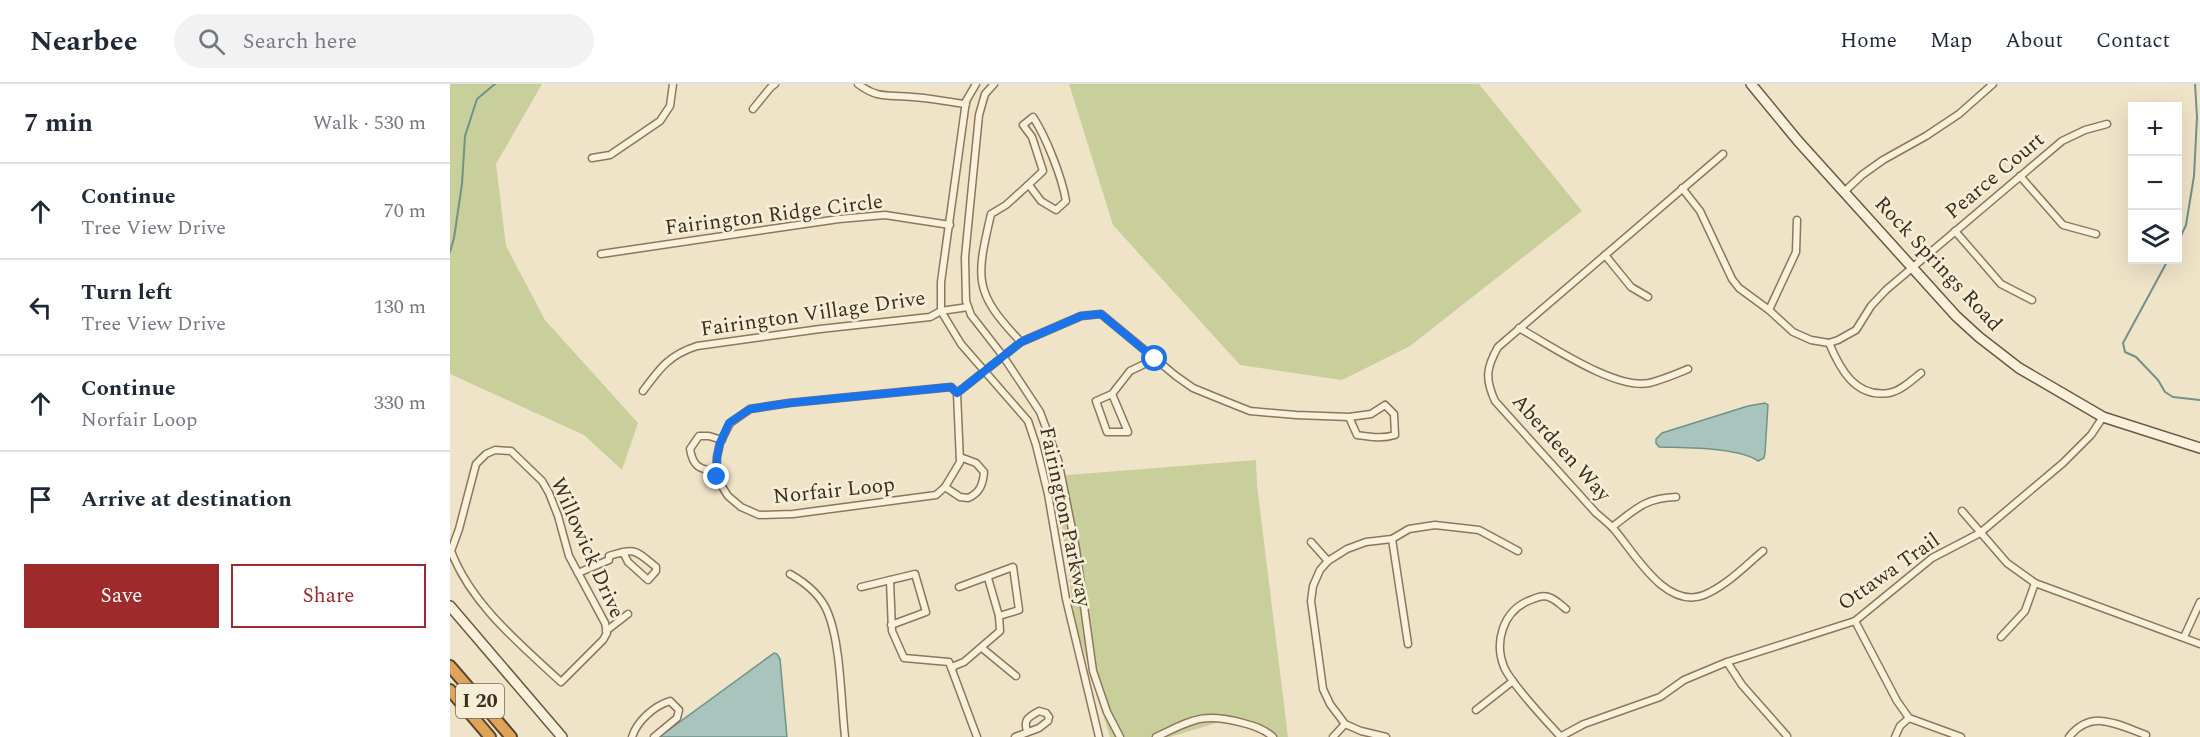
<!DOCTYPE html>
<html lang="en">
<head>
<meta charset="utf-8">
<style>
  :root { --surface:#fff; --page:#f2f2f3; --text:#1f2937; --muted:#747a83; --line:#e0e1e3; --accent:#9e2a2b }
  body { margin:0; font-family:Spectral,serif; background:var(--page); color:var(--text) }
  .controls { position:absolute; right:18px; top:18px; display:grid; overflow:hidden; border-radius:0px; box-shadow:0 6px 24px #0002 }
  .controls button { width:54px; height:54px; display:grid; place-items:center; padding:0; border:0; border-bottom:2px solid var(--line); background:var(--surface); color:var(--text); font:30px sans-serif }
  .stop { position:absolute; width:18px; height:18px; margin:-14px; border:4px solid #1a73e8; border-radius:50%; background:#fff }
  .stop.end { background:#1a73e8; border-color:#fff; box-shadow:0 2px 6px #0008 }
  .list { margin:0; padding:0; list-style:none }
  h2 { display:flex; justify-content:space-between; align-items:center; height:78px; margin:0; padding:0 24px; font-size:26px }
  h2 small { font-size:20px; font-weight:400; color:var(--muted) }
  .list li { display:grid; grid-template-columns:39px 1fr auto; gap:18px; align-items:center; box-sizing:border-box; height:96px; padding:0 24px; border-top:2px solid var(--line) }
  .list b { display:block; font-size:22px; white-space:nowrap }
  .list p { margin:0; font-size:20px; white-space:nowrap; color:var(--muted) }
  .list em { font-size:20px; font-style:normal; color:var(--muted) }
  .actions { display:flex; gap:12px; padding:18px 24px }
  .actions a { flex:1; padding:14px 0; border:2px solid var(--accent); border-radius:0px; text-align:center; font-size:21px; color:var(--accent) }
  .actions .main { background:var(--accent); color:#fff }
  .icon { flex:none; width:33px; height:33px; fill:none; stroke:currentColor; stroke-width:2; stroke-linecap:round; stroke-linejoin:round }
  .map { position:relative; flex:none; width:1750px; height:653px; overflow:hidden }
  header { display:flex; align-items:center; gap:36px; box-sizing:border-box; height:84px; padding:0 30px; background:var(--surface); border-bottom:2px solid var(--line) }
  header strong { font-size:28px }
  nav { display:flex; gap:33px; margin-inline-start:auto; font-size:21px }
  .search { width:420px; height:54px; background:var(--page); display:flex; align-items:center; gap:15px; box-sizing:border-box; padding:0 21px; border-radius:33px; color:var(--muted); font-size:22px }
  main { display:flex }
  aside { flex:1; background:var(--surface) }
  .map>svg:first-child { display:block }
  .green { fill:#c9cf9b }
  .water { fill:#a9c4bc; stroke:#6f938a; stroke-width:1.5 }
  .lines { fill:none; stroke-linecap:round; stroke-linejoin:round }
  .stream { stroke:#6f938a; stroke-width:2 }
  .street-casing { stroke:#8d765c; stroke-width:9 }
  .secondary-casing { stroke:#6f573f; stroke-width:12 }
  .highway-casing { stroke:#5b4430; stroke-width:14 }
  .street { stroke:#faf1dc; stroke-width:6 }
  .secondary { stroke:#faf1dc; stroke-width:9 }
  .highway { stroke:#e0a458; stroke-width:10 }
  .route { stroke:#1a73e8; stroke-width:8 }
  .labels { text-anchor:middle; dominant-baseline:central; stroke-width:5; stroke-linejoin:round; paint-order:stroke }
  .shield { fill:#f7eed8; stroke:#756857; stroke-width:1.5 }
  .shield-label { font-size:20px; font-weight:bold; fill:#3d2e20 }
  .street-label { font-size:21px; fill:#3d2e20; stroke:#f7eed8 }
</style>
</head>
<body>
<header>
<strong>Nearbee</strong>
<div class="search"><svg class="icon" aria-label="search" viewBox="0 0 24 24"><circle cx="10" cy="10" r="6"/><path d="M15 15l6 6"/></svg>Search here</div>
<nav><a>Home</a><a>Map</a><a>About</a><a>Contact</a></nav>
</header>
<main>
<aside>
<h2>7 min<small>Walk · 530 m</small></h2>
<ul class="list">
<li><svg class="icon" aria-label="ahead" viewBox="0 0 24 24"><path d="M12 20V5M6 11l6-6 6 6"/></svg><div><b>Continue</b><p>Tree View Drive</p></div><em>70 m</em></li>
<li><svg class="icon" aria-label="left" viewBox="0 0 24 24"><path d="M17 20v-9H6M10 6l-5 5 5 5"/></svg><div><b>Turn left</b><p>Tree View Drive</p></div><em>130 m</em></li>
<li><svg class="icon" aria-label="ahead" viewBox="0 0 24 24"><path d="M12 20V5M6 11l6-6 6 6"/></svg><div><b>Continue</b><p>Norfair Loop</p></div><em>330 m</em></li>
<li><svg class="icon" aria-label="arrive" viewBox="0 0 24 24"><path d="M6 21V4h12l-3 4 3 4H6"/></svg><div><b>Arrive at destination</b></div></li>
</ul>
<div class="actions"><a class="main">Save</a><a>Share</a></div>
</aside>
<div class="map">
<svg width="1750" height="653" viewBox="0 0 1750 653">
  <rect width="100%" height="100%" fill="#f0e4c8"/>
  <g class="green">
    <polygon points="0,0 92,0 46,80 56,162 95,236 188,339 172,386 134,351 0,290"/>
    <polygon points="619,0 1029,0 1132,127 960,262 892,296 790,281 663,141"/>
    <polygon points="806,376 807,401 838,653 818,653 776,636 720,653 660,653 625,538 605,392"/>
  </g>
  <g class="water">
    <path d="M1315,319L1318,321L1315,369L1314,374L1308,377C1289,363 1234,364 1209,363L1206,359V355L1212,349L1298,322Z"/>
    <polygon points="324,569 327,570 330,575 337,653 209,653"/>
  </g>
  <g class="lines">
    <g class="stream">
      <polyline points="1728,158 1736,141 1744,92 1747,33 1745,0"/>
      <polyline points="0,168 4,154 12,100 15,52 27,15 45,0"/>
      <polyline points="1718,176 1673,259 1675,268 1686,273 1708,296 1715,308 1723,313 1750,316"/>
    </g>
    <g class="street-casing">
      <g id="street">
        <path d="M408,0C429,16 440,10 463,13C480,14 498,18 516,20"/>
        <polyline points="526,0 516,17 491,198 491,227 511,260 578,337 586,361 598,410 616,515 649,653"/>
        <polyline points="544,0 535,10 529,31 515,173 516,217 521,231 553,272 590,328 608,376 626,465 643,587 657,628 670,653"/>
        <polyline points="303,25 321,3 325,0"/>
        <path d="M583,33C596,53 612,93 616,117L606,126L591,117L579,101L577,102L593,87L582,53L573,41Z"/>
        <path d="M1273,70L1048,263C1036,284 1035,295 1045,317L1146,429C1152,434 1158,439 1163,444C1184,468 1215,526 1254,511C1276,502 1295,482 1313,467"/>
        <polyline points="142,74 160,71 210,37 220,22 223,0"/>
        <polyline points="1570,92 1613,141 1646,150"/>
        <polyline points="1232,104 1250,127 1282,195 1289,204 1319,226 1343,248 1361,256 1379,259 1388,256 1406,246 1421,222 1436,206 1612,57 1635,46 1657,40"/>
        <polyline points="1395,107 1412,91 1433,76 1476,52 1509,30 1543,0"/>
        <polyline points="1505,147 1551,200 1582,216"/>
        <polyline points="151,170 389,135 435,131 500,141"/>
        <polyline points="1155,171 1181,203 1198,213"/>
        <polyline points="1319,226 1346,168 1347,136"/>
        <path d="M1069,244C1100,261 1165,306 1199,299C1212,296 1226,290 1238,285"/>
        <path d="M571,258C523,208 526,195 541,130L556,121L577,102"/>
        <path d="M1379,259C1390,285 1405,314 1439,309C1451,307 1462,296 1471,289"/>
        <path d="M193,307C210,284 219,271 247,262L370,245L480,233L491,227L518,223"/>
        <path d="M507,309L501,303L339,319L300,325L280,339L270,359L267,373L266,393L278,412L291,423L309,431L343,430L486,411L495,403L510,378L507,309L571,258L631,232L651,230L726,292L743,304L770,315L800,327L846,331L899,333L907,351C921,353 932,355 945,351L944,330L935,321L921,330L899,333"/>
        <polyline points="662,310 678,348 657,348 646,317 662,310 680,287 705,275"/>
        <path d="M45,366L61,367L92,397L99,409L108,432L119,472L155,539L157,549L153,556L111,598C70,560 21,520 1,467L9,445L26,380L36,370Z"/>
        <path d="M267,388C249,385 243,383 240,365L249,352H259L272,356"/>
        <path d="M495,403L510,413L518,414C530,409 533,400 534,388L526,379L510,373"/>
        <polyline points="1512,427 1557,479 1585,499 1750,560"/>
        <path d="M1162,443C1186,425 1195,414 1226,413"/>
        <polyline points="942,455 958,560"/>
        <polyline points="861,458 878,477"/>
        <path d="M128,489L159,476V472C186,464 184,465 206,483V487L198,496L178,478L173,468"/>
        <path d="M340,490C356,499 371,511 378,529C391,561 391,618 395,653"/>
        <polyline points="440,496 442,547 454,574 499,578 527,653"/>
        <polyline points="411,503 465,490 476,528 441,541"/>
        <polyline points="509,503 563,483 569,526 549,532"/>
        <polyline points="1405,537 1447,617 1459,634 1511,653"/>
        <polyline points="156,547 178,530"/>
        <polyline points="1551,553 1575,527 1585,499"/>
        <polyline points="1734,553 1750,518"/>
        <polyline points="532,564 566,592"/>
        <polyline points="1277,578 1292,601 1337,652"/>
        <polyline points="502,585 504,582 514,578 550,547 549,532 538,494"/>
        <polyline points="1026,626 1063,597"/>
        <path d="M1110,652C1097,638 1061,599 1054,583C1044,558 1053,528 1078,517C1086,514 1093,510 1101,514C1106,516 1111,521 1116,525"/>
        <path d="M182,653C187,637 204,622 220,617L229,626L227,634L204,653"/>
        <path d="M565,653L589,644L598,637L599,633L596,629L589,627C579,633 573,635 577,647"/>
        <path d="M706,653C742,636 752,628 793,639C804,642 814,645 823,653"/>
        <polyline points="883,653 895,640"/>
        <polyline points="936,653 911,647 895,640 880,620 873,605 861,517 863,502 870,486 878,477 897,465 916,458 942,455 959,445 985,441 1029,446 1068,467"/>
        <polyline points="1110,653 1134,640 1210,613 1234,596 1277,578 1405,537 1482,474 1530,449 1613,379 1641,351 1653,333"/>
        <polyline points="1445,653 1450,642 1459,634"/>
        <path d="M1619,653C1642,624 1668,641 1696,651"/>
      </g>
    </g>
    <g class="secondary-casing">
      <g id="secondary">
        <polyline points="1301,0 1348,57 1506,232 1529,253 1569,284 1653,333 1750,364"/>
        <polyline points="0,522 112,653"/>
      </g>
    </g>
    <g class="highway-casing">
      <g id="highway">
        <polyline points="0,582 61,653"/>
        <polyline points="0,606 40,653"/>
      </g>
    </g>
    <use href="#street" class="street"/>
    <use href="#secondary" class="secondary"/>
    <use href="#highway" class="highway"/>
  </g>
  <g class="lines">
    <polyline class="route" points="267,393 267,373 270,359 279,339 300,325 339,319 501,303 507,309 571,258 631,232 651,230 705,275"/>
  </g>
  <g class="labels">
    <rect class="shield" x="6" y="600" width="48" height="34" rx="4.5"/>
    <g class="shield-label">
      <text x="30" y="617">I 20</text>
    </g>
    <g class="street-label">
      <text transform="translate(1545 92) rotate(-40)">Pearce Court</text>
      <text transform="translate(324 131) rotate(-7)">Fairington Ridge Circle</text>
      <text transform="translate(1488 180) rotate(47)">Rock Springs Road</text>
      <text transform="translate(363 230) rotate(-8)">Fairington Village Drive</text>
      <text transform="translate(1111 364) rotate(48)">Aberdeen Way</text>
      <text transform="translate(384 407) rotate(-6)">Norfair Loop</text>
      <text transform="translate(615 433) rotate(78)">Fairington Parkway</text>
      <text transform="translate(137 464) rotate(66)">Willowick Drive</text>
      <text transform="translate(1439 488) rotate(-35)">Ottawa Trail</text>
    </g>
  </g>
</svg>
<div class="controls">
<button>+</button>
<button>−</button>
<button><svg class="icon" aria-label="layers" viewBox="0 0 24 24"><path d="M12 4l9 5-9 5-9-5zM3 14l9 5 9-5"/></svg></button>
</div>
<div class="stop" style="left:705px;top:275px"></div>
<div class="stop end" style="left:267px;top:393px"></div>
</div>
</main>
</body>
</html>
